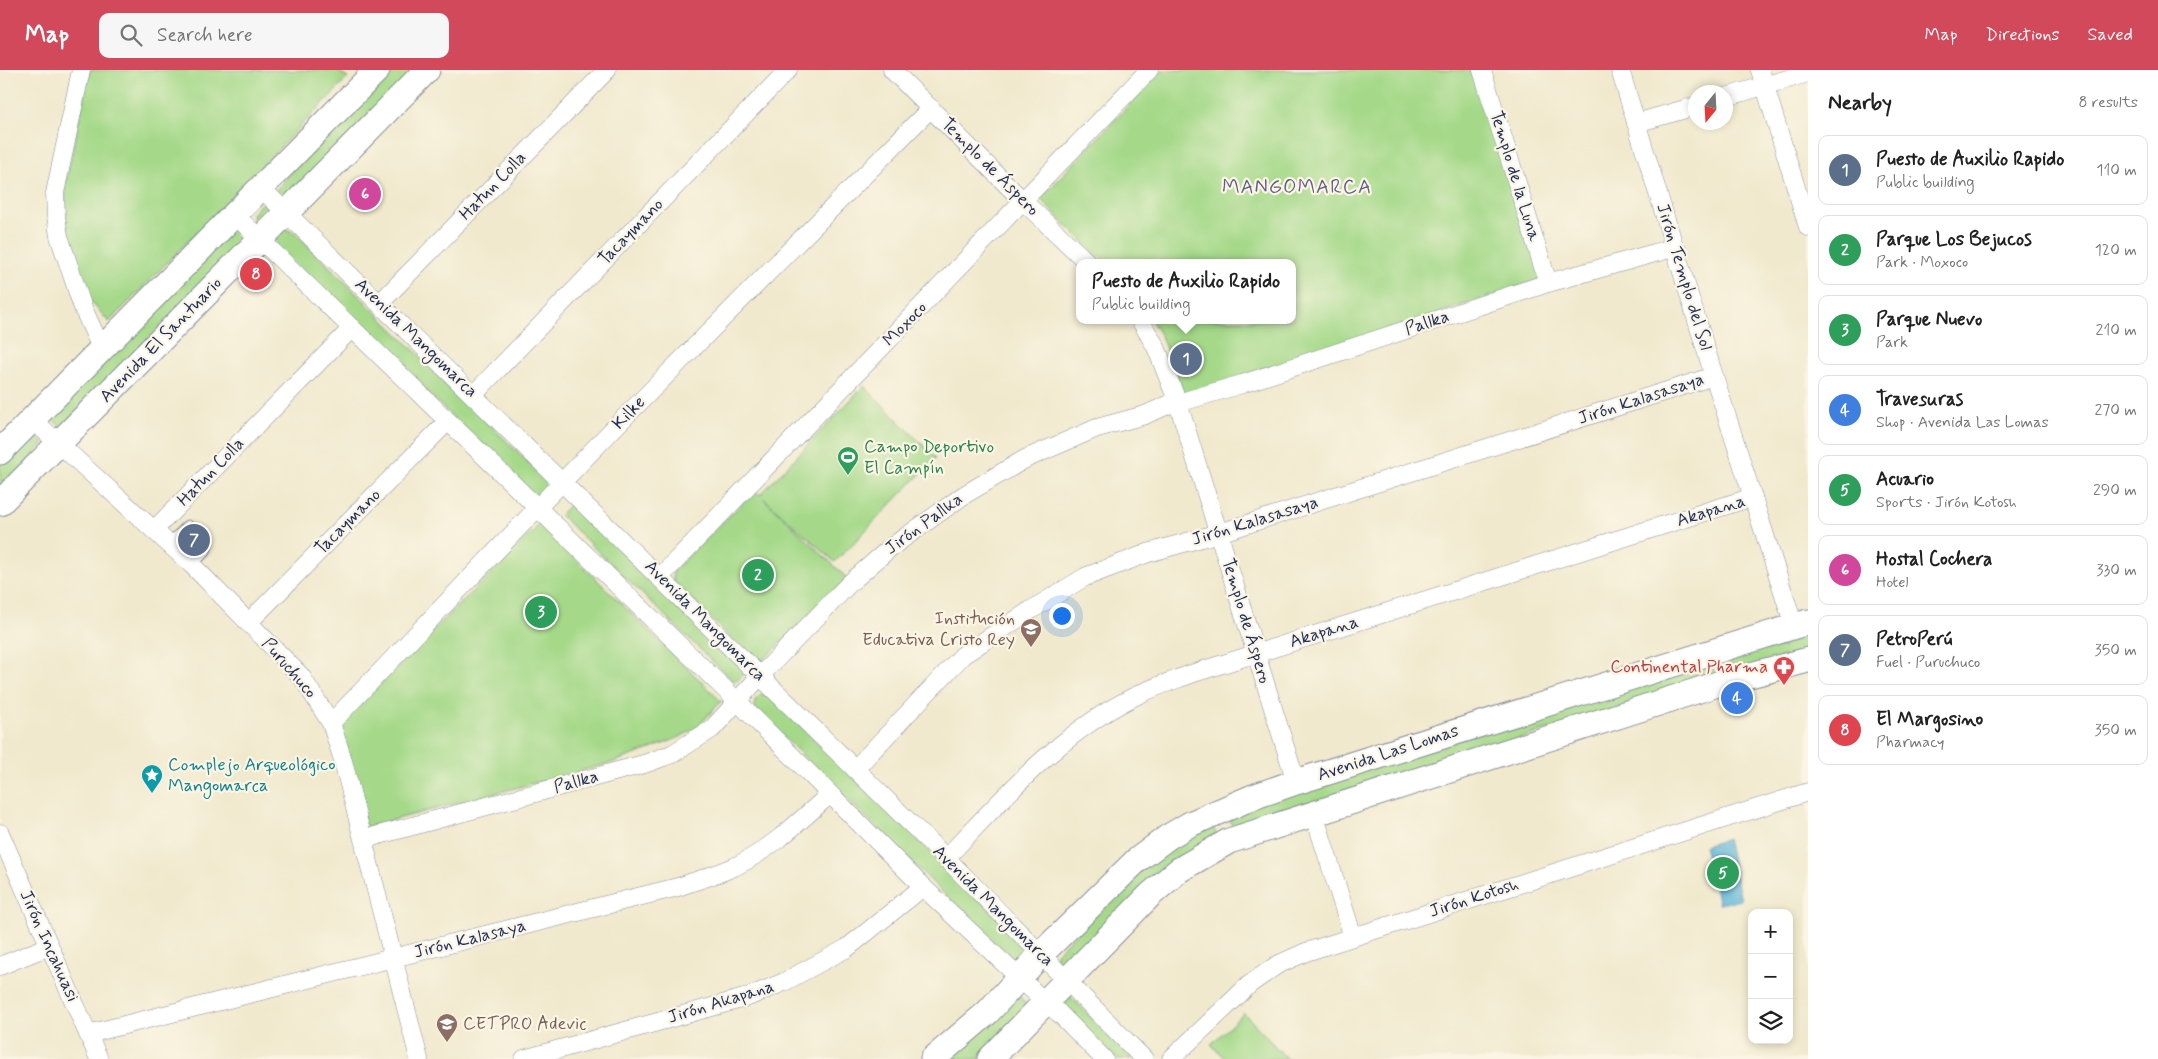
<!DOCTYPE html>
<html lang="en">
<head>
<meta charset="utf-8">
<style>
  :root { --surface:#fff; --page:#f6f6f6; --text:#222; --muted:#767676; --line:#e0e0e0; --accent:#d1495b }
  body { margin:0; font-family:Mynerve,sans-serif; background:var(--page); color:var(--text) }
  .controls { position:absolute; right:15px; bottom:15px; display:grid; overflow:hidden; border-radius:10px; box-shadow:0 2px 8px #0003 }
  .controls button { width:45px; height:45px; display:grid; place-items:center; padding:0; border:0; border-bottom:1px solid var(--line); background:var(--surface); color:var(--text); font:25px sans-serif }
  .compass { position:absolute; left:1688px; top:15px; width:45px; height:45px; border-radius:50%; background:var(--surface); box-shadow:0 2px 8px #0003; rotate:198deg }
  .you { position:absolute; left:1061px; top:545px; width:18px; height:18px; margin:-12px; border:4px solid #fff; border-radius:50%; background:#1a73e8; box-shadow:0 0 0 8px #1a73e833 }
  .badge { display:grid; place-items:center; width:32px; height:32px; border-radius:50%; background:var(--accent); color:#fff; font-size:16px; font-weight:700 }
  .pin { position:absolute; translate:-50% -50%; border:2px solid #fff; box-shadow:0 1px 5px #0006 }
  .popup { position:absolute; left:1076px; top:189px; width:220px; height:65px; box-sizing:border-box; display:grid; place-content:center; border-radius:10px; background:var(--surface); filter:drop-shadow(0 1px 4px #0005); font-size:16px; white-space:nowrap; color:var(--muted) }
  .popup b { font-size:19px; color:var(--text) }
  .popup::after { content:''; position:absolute; left:50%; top:100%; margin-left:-10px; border:10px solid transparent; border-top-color:var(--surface) }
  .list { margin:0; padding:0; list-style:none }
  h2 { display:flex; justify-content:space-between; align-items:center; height:65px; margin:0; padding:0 20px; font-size:21px }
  h2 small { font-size:16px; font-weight:400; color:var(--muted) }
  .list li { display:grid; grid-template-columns:32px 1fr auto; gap:15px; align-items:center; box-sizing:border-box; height:70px; margin:0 10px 10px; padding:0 10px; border:1px solid var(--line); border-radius:10px }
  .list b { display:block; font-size:19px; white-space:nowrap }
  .list p { margin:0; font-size:16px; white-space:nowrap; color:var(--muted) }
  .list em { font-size:16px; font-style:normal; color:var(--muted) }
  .icon { flex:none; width:28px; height:28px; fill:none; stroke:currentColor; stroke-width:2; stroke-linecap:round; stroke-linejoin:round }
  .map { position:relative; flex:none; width:1808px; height:989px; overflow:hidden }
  header { display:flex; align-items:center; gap:30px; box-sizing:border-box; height:70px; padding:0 25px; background:var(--accent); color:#fff }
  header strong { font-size:24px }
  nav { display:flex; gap:28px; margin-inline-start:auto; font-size:18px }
  .search { width:350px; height:45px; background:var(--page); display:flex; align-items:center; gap:12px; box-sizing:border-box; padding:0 18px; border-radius:10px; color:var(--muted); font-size:19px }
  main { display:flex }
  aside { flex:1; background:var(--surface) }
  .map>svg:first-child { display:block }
  .green { fill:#a5d989; stroke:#608474 }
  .water { fill:#59b4d7; stroke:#3a729a }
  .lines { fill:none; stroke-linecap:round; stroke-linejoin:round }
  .lane-casing { stroke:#868c96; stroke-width:11 }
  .street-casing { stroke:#868c96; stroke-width:19 }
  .secondary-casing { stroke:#868c96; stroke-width:27 }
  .lane { stroke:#fff; stroke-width:9 }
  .street { stroke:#fff; stroke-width:18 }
  .secondary { stroke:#fff; stroke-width:25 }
  .labels { text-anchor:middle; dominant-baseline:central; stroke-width:4.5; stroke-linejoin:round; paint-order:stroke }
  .street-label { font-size:18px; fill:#1b2f5e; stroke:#fcf5e5 }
  .leisure-label { font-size:18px; fill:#27864d; stroke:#fcf5e5; text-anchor:start }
  .education-label { font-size:18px; fill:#785e54; stroke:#fcf5e5; text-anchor:end }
  .health-label { font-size:18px; fill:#be3a42; stroke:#fcf5e5; text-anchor:end }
  .culture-label { font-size:18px; fill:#0d838f; stroke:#fcf5e5; text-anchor:start }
  .quarter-label { font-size:20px; letter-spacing:1px; fill:#5f5e88; stroke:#fcf5e5 }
</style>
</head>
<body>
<header>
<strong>Map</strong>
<div class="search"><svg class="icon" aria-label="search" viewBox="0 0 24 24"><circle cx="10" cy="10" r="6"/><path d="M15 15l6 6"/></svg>Search here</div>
<nav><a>Map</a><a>Directions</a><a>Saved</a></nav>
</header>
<main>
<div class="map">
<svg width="1808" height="989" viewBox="0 0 1808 989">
  <rect width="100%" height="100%" fill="#fcf5e5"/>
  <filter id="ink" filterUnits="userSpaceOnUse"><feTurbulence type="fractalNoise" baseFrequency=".02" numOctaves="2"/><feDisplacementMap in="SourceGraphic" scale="10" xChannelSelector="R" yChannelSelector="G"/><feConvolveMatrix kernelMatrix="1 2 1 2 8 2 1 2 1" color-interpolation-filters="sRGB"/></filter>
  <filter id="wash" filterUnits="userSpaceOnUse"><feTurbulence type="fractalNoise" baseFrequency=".0096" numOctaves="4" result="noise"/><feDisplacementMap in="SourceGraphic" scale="20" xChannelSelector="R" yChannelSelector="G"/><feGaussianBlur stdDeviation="1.12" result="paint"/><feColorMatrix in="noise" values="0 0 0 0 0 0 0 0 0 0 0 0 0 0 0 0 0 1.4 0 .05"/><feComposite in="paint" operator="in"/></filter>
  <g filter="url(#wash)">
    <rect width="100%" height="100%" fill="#f0e9cd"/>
    <g class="green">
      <polygon points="90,0 336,0 348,8 109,252 88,228 67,159 65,116"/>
      <polygon points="387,0 419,0 283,130 273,123"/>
      <polygon points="1162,0 1477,0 1542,209 1185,327 1161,266 1151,250 1292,250 1292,193 1104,193 1040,129"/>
      <polygon points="260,134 267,135 272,140 259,155 254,151 252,144"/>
      <polygon points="232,159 241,160 247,169 60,357 51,347"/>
      <polygon points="283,159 294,162 552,416 537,429 277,176 276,169"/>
      <polygon points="864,316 936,388 835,492 763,428 847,508 761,592 755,593 673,510 673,501 755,421 760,425"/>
      <polygon points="27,366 35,366 44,373 0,423 0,392"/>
      <polygon points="573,431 747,601 735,613 560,445"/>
      <polygon points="540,454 721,631 698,657 678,668 653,678 611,693 366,757 337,656"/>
      <polygon points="1808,559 1808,583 1736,601 1730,592 1733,582"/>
      <polygon points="1706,592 1713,596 1715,607 1234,759 1229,748 1232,740"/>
      <polygon points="761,624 768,625 1026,875 1012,890 754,638 755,630"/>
      <polygon points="1213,756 1217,767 1065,898 1055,891 1056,883 1170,774"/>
      <polygon points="1013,926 1021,928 1027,937 979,989 943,989"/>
      <polygon points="1063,927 1071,927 1132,989 1102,989 1055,943"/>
      <polygon points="1244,943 1287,989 1225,989 1211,974"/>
    </g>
    <polygon class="water" points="1727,769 1741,830 1719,834 1704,776"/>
  </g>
  <g filter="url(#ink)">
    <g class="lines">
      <g class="lane-casing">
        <g id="lane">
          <polyline points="180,464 202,485"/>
          <polyline points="164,468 175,468 188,455 208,474 206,481 192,495"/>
        </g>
      </g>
      <g class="street-casing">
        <g id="street">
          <polyline points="81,0 55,123 56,146 59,166 83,238 102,280"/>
          <polyline points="892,0 1023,131 1088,193"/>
          <polyline points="1482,0 1548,213"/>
          <polyline points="1620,0 1714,306 1794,556"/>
          <polyline points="1760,0 1808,157"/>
          <polyline points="1726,27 1808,3"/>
          <polyline points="1636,53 1696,36"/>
          <polyline points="261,118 946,788 1144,989"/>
          <polyline points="235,145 737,631 923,817 1046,933 1059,943 1104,989"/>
          <polyline points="380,233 607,0"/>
          <polyline points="1140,250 1156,277 1178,333 1296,712"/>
          <polyline points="474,324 788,0"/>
          <polyline points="1178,333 1242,314 1548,213 1676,177"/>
          <polyline points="33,350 192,495 301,606 331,653 342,687 419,989"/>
          <polyline points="154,460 352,258"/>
          <polyline points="660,507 1149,0"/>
          <polyline points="248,553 448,351"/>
          <polyline points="331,653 615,357 931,38"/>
          <polyline points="855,699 963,585 1031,540 1085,507 1148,483 1219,463 1714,306"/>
          <polyline points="1314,744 1353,867"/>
          <polyline points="0,763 99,989"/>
          <polyline points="364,769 644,694 672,684 712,659 760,606 850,513 890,478 964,425 1025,389 1097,358 1145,345 1177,331"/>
          <path d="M946,788C1005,726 1065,657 1144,622C1159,615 1175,610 1191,604L1753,427"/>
          <polyline points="0,896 49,876"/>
          <path d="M88,964L678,817C697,810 716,805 734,797C770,780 800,751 830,724"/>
          <polyline points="524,989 748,927 784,912 847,878 923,817"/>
          <polyline points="1171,989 1250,914 1277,895 1306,882 1808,722"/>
        </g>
      </g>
      <g class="secondary-casing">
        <g id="secondary">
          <polyline points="0,382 377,0"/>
          <polyline points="0,433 427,0"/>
          <polyline points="933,989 988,942 1041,884 1136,791 1168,767 1190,754 1253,727 1296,712 1808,552"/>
          <polyline points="990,989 1150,825 1179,800 1229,771 1727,611 1808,590"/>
        </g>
      </g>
      <use href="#lane" class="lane"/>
      <use href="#street" class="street"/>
      <use href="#secondary" class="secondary"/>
    </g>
  </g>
  <defs>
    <g id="stadium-pin" transform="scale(1.125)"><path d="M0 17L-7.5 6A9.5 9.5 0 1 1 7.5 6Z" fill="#2e9e5b" stroke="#fcf5e5"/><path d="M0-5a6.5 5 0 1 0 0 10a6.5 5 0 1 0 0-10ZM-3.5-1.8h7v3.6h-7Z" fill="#fff"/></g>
    <g id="school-pin" transform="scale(1.125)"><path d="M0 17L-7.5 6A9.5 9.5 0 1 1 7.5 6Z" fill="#8d6e63" stroke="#fcf5e5"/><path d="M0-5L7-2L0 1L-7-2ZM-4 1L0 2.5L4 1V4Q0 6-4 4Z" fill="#fff"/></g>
    <g id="pharmacy-pin" transform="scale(1.125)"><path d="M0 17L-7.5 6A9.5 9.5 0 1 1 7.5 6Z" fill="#e0444e" stroke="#fcf5e5"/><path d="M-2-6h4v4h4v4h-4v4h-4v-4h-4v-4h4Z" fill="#fff"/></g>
    <g id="sight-pin" transform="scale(1.125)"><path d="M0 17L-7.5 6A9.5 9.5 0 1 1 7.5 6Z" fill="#0f9aa8" stroke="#fcf5e5"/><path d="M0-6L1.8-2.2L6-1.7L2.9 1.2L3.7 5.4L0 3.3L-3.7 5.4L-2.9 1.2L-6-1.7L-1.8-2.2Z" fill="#fff"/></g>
    <g id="university-pin" transform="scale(1.125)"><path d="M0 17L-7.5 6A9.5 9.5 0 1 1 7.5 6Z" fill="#8d6e63" stroke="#fcf5e5"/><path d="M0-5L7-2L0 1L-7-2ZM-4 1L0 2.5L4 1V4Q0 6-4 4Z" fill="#fff"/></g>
  </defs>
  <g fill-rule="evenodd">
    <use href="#stadium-pin" x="848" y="387"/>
    <use href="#school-pin" x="1031" y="559"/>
    <use href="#pharmacy-pin" x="1784" y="597"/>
    <use href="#sight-pin" x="152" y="705"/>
    <use href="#university-pin" x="447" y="954"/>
  </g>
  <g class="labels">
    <g class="street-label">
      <text transform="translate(990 97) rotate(45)">Templo de Áspero</text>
      <text transform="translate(1515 106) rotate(73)">Templo de la Luna</text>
      <text transform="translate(493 116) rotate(-46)">Hatun Colla</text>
      <text transform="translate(631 162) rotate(-46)">Tacaymano</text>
      <text transform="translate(1684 207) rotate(73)">Jirón Templo del Sol</text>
      <text transform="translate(1427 253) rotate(-18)">Pallka</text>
      <text transform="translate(905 254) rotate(-46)">Moxoco</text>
      <text transform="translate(416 268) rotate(44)">Avenida Mangomarca</text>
      <text transform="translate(161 270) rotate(-46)">Avenida El Santuario</text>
      <text transform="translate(1641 329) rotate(-18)">Jirón Kalasasaya</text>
      <text transform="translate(629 343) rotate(-46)">Kilke</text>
      <text transform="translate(211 402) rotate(-46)">Hatun Colla</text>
      <text transform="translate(1711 441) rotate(-17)">Akapana</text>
      <text transform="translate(1255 451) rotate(-17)">Jirón Kalasasaya</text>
      <text transform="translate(348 452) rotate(-45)">Tacaymano</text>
      <text transform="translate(924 454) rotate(-36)">Jirón Pallka</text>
      <text transform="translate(705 551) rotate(45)">Avenida Mangomarca</text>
      <text transform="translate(1246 551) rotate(73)">Templo de Áspero</text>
      <text transform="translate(1324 562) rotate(-17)">Akapana</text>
      <text transform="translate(289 598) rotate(49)">Puruchuco</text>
      <text transform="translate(1388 683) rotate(-18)">Avenida Las Lomas</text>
      <text transform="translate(576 712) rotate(-15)">Pallka</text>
      <text transform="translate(1474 828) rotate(-18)">Jirón Kotosh</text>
      <text transform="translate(993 836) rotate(45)">Avenida Mangomarca</text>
      <text transform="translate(470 869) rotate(-14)">Jirón Kalasaya</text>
      <text transform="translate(49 876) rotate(66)">Jirón Incahuasi</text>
      <text transform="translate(721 932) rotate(-17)">Jirón Akapana</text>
    </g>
    <g class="leisure-label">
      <text x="864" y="377">Campo Deportivo<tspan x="864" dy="21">El Campín</tspan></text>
    </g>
    <g class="education-label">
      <text x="1015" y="549">Institución<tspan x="1015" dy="21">Educativa Cristo Rey</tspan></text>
      <text x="463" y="954" text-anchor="start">CETPRO Adevic</text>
    </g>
    <g class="health-label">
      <text x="1768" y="597">Continental Pharma</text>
    </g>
    <g class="culture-label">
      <text x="168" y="695">Complejo Arqueológico<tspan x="168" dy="21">Mangomarca</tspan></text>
    </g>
    <g class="quarter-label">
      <text x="1297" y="117">MANGOMARCA</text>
    </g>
  </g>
</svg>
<div class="controls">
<button>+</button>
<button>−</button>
<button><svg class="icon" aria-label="layers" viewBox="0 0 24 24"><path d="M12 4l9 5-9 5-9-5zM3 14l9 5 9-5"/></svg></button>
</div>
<svg class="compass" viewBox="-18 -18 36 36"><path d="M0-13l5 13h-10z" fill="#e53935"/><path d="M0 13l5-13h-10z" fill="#767676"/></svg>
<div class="you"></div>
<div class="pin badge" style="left:1186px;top:289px;background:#5c6f8a">1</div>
<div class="popup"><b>Puesto de Auxilio Rapido</b>Public building</div>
<div class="pin badge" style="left:758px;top:505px;background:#2e9e5b">2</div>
<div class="pin badge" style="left:541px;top:542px;background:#2e9e5b">3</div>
<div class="pin badge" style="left:1737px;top:628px;background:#3f7fe0">4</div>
<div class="pin badge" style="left:1723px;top:803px;background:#2e9e5b">5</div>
<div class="pin badge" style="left:365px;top:124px;background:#d1479c">6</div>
<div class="pin badge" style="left:194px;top:470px;background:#5c6f8a">7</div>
<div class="pin badge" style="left:256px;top:204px;background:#e0444e">8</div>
</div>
<aside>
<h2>Nearby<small>8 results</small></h2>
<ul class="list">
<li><span class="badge" style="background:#5c6f8a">1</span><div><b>Puesto de Auxilio Rapido</b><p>Public building</p></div><em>110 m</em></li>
<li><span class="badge" style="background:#2e9e5b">2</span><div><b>Parque Los Bejucos</b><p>Park · Moxoco</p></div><em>120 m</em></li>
<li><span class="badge" style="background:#2e9e5b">3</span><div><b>Parque Nuevo</b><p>Park</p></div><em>210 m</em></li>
<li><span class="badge" style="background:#3f7fe0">4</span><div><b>Travesuras</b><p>Shop · Avenida Las Lomas</p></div><em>270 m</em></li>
<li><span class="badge" style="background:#2e9e5b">5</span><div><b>Acuario</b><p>Sports · Jirón Kotosh</p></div><em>290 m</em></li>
<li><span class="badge" style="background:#d1479c">6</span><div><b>Hostal Cochera</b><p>Hotel</p></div><em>330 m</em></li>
<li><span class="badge" style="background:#5c6f8a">7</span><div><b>PetroPerú</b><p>Fuel · Puruchuco</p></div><em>350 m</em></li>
<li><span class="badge" style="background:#e0444e">8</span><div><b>El Margosino</b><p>Pharmacy</p></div><em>350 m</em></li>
</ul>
</aside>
</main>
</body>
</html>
